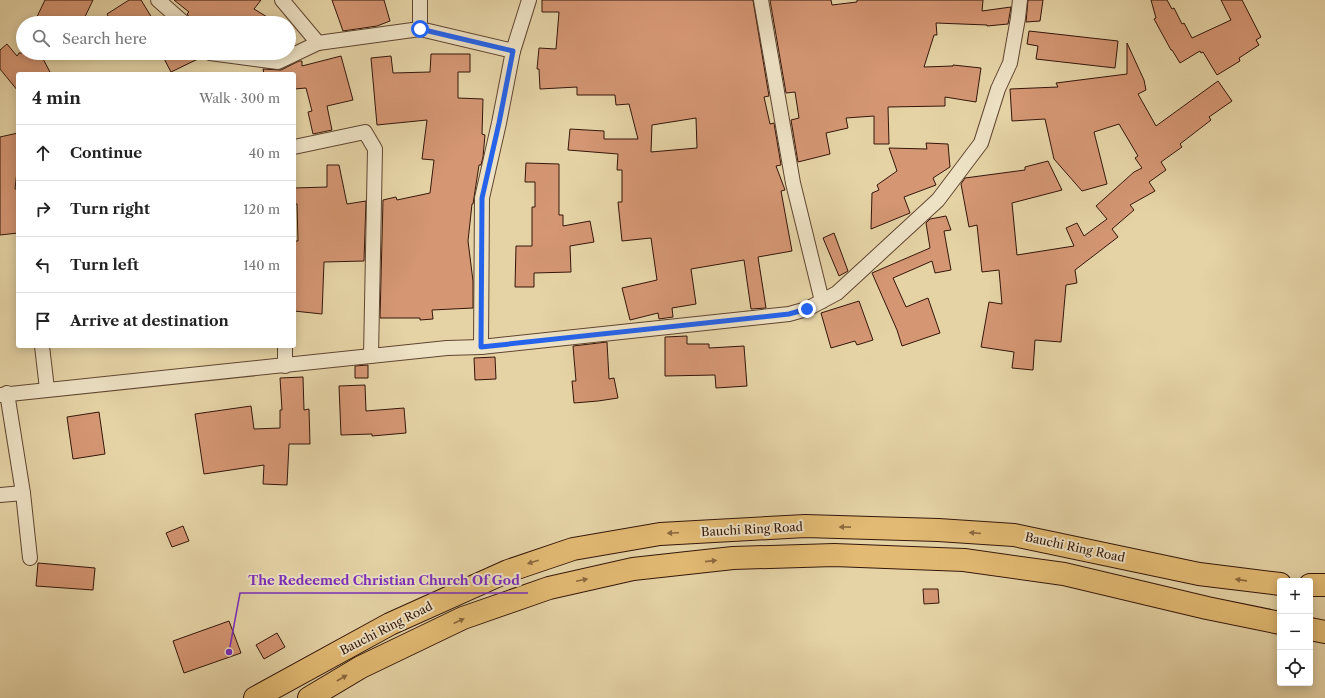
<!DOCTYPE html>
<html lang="en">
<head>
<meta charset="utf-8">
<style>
  :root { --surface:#fff; --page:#f2f2f2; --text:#222; --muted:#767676; --line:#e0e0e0 }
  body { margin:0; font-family:"Libre Caslon Text",serif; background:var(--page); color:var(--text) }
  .controls { position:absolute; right:12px; bottom:12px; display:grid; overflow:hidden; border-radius:4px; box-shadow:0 2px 10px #0003 }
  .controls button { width:36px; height:36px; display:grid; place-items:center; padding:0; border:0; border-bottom:1px solid var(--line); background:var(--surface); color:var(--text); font:20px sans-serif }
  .stop { position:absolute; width:12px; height:12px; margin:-9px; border:3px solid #2563eb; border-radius:50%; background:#fff }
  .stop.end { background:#2563eb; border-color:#fff; box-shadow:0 1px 4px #0008 }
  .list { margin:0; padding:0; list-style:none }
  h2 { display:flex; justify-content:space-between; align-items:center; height:52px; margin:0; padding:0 16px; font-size:17px }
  h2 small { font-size:13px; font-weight:400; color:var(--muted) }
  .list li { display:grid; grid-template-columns:26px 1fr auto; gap:12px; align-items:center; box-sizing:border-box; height:56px; padding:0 16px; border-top:1px solid var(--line) }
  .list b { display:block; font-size:15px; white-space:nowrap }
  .list em { font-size:13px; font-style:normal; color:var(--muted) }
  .icon { flex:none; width:22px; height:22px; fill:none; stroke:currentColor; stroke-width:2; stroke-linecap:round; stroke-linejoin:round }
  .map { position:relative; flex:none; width:1325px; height:698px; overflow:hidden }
  .search { position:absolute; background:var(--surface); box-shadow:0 2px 10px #0003; left:16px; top:16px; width:280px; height:44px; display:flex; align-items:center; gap:10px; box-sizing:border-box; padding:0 14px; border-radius:22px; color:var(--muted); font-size:15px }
  .panel { position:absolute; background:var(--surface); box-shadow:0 2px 10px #0003; left:16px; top:72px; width:280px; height:276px; border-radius:4px }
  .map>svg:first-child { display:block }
  .building { fill:#d49673; stroke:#341608; fill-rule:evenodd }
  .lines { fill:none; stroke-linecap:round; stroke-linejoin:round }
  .street-casing { stroke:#604530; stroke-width:16 }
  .primary-casing { stroke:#341608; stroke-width:24 }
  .street { stroke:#eee2c5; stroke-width:14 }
  .primary { stroke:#e2ba73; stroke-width:22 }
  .oneway { fill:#8b683e }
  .route { stroke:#2563eb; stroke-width:5 }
  .labels { text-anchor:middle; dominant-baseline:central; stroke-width:4; stroke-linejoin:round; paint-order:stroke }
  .street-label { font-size:12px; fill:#341608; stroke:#eee2c5 }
  .leader { fill:none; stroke:#7b2cbf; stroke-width:1.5 }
  .callout-dot { fill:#7b2cbf; stroke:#eee2c5; stroke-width:1.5 }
  .callout-label { font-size:13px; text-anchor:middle; font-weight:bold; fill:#7b2cbf; stroke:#eee2c5; stroke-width:4; stroke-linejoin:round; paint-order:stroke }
</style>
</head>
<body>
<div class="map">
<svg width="1325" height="698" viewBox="0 0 1325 698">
  <rect width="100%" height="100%" fill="#e5d3a6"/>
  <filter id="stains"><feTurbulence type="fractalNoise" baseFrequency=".005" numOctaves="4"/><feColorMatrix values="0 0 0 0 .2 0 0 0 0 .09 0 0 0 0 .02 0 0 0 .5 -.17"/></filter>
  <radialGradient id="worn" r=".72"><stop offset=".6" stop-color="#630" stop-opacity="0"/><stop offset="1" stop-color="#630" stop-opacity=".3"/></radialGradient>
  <g class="building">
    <polygon points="45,0 93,0 82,23 34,23"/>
    <polygon points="129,0 141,0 155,23 112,23 107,14"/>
    <polygon points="174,0 261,0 254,9 277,23 192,23 192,20 187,14 189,12"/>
    <polygon points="332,0 384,0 390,21 377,26 343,31"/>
    <path d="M542,0H753L769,96L764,97L770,124L774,123L781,165L776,166L785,190L781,191L792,251L758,257L766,308L751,309L744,260L691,269L696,304L672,308L673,317L659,319L658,313L630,320L622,288L657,280L651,238L622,241L618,202H622V170H617L618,154L568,150L570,129L604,131V139H638L629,104L616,105L615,95H577V87L540,89L539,69H537L539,48L556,49L559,12H542ZM696,118L697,148L651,152L652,125Z"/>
    <polygon points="770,0 831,0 832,5 857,2 857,0 983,0 982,11 1011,7 1008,24 987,26 987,25 936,23 937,35 934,35 924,67 953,66 953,65 981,68 976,102 945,97 945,106 888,107 889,144 874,144 874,116 846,118 848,128 826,133 830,154 798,162 791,120 799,118 795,92 786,93"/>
    <polygon points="1028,0 1043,0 1040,21 1026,22"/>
    <polygon points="1151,0 1167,0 1172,9 1174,8 1182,24 1184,23 1192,38 1231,20 1221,0 1242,0 1261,37 1256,40 1259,45 1239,58 1240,61 1217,75 1203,52 1201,53 1200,51 1180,63 1172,50 1171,50 1154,19 1156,18"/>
    <polygon points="1029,31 1118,41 1115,68 1036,59 1038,46 1027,44"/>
    <polygon points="1127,43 1144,80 1146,90 1138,94 1156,126 1218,81 1232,101 1209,117 1211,120 1180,144 1182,147 1161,162 1166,170 1149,182 1155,191 1130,205 1134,210 1112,229 1118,237 1075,270 1077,283 1066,285 1061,342 1035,340 1033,370 1012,368 1014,352 981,347 989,302 1002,304 999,270 982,272 977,225 969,227 961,184 965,178 1025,170 1025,167 1048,161 1062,190 1012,203 1017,255 1074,246 1066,228 1077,223 1084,236 1107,219 1096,206 1134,172 1142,168 1135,158 1138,156 1119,124 1094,132 1107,184 1082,191 1054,159 1045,119 1012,121 1010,89 1058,87 1056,83 1127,74"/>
    <polygon points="7,44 17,56 19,53 40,53 51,74 18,74 18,91 0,69 0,50"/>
    <polygon points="161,53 202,53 202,57 171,72"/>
    <polygon points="431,54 470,54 470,72 458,72 458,98 483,99 482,134 485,135 483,157 481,165 479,165 473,204 472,204 468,241 473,281 473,308 432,310 433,319 420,320 420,318 380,318 383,200 396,197 397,200 430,193 434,160 422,159 427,120 377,125 371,58 391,56 393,73 430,72"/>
    <polygon points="341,56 353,100 327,106 332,130 313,134 308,112 312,111 306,88 294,89 294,74 264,74 263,69 281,70 299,61 302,61 302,66"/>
    <polygon points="18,133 18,162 15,189 18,189 18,233 0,235 0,137"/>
    <polygon points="926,143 948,144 950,167 933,178 936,185 904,197 910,213 871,229 872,193 879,190 877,185 897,171 889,148 927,149"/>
    <polygon points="526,163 559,164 559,215 563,215 563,226 590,221 594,242 570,246 571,272 534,273 534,287 515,287 516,246 532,246 532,207 535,207 535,182 525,182"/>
    <polygon points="327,165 339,165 347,204 366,201 364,261 324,262 322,314 294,311 294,241 298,241 297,204 294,204 294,188 327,187"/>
    <polygon points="946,216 951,230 944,231 951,270 935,273 932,261 893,278 906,307 928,298 940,333 902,346 897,330 872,273 930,248 926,223 930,219"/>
    <polygon points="834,233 848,271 839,276 823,238"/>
    <polygon points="859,301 873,340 857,345 855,341 831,348 821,313"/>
    <polygon points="687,336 687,344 709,344 709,348 744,346 747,386 716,388 715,375 665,376 665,337"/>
    <polygon points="607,342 609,379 614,378 618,398 598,401 574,403 572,381 576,381 573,346"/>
    <polygon points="495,357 496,379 475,380 474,358"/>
    <polygon points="368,365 368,378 355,378 355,366"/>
    <polygon points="303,377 304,410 309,409 310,444 289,444 287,485 263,484 264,465 204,474 195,414 251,406 254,429 280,428 280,410 282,410 280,378"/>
    <polygon points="365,385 366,411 404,408 406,433 372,436 372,434 341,435 339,386"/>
    <polygon points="99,412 105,454 73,459 67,417"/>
    <polygon points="183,526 189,541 172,547 166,533"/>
    <polygon points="38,563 95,568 93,590 36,586"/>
    <polygon points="923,589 938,589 939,603 924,604"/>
    <polygon points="229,621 241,653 184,673 173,641"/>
    <polygon points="277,633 285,647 264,659 256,645"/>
  </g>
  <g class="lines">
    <g class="street-casing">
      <g id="street">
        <polyline points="158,0 184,23"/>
        <polyline points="282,0 318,43"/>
        <polyline points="420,0 420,29 513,51 499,123 482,198 481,347"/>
        <polyline points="761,0 793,183 822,301"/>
        <polyline points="513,51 529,0"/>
        <polyline points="210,53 278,62 318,43 420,29"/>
        <polyline points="294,147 365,132 375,149 371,356"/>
        <polyline points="42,346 47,389"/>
        <polyline points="285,366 285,346"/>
        <polyline points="7,393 23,493 30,558"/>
        <polyline points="0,395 447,348 481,347 789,314 807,309 837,293 938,200 981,143 998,89 1010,63 1018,18 1020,0"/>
        <polyline points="0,495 23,493"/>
      </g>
    </g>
    <g class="primary-casing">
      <g id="primary">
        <polyline points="1310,585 1325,585"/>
        <polyline points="1310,629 1325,632"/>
        <polyline points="255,698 390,624 508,571 573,549 660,534 805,526 938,530 1014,535 1199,574 1280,584"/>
        <polyline points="309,698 361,667 463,618 549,588 633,569 733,558 834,555 964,560 1064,574 1207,608 1280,623"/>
      </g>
    </g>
    <use href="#street" class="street"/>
    <use href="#primary" class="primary"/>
  </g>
  <defs><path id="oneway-solid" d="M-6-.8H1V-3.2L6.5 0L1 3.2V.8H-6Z"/></defs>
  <g class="oneway">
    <use href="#oneway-solid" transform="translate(845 527) rotate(-179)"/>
    <use href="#oneway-solid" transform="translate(673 533) rotate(177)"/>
    <use href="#oneway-solid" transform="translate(975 533) rotate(-175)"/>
    <use href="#oneway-solid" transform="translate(711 561) rotate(-6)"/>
    <use href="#oneway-solid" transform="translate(533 562) rotate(162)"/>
    <use href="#oneway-solid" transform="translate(582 580) rotate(-12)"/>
    <use href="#oneway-solid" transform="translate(1241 580) rotate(-172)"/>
    <use href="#oneway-solid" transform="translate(459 621) rotate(-25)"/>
    <use href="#oneway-solid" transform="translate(342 678) rotate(-30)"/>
  </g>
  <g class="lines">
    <polyline class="route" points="420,29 513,51 499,123 482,198 481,347 789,314 807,309"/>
  </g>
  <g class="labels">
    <g class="street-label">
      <text transform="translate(752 529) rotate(-3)">Bauchi Ring Road</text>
      <text transform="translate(1075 547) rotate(12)">Bauchi Ring Road</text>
      <text transform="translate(386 628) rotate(-27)">Bauchi Ring Road</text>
    </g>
  </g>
  <path class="leader" d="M229 652L240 593H528"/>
  <circle class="callout-dot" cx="229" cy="652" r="4"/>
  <g class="callout-label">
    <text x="384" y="585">The Redeemed Christian Church Of God</text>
  </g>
  <rect width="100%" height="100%" filter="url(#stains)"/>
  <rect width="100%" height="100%" fill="url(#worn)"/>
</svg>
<div class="controls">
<button>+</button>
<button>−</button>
<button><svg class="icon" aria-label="locate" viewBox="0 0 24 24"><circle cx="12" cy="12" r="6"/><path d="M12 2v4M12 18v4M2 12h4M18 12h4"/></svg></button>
</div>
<div class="stop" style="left:420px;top:29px"></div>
<div class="stop end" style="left:807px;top:309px"></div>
<div class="search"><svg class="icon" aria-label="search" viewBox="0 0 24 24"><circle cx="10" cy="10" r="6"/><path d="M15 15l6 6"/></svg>Search here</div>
<section class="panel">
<h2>4 min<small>Walk · 300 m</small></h2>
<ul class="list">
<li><svg class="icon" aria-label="ahead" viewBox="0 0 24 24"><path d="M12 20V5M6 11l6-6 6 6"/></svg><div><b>Continue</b></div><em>40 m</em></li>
<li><svg class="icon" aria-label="right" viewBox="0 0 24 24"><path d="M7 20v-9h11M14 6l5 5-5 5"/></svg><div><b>Turn right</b></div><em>120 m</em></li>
<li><svg class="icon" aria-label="left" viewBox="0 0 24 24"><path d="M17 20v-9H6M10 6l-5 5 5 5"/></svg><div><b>Turn left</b></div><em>140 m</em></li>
<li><svg class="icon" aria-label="arrive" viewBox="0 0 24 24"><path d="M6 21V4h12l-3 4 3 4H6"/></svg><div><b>Arrive at destination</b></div></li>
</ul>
</section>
</div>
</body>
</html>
